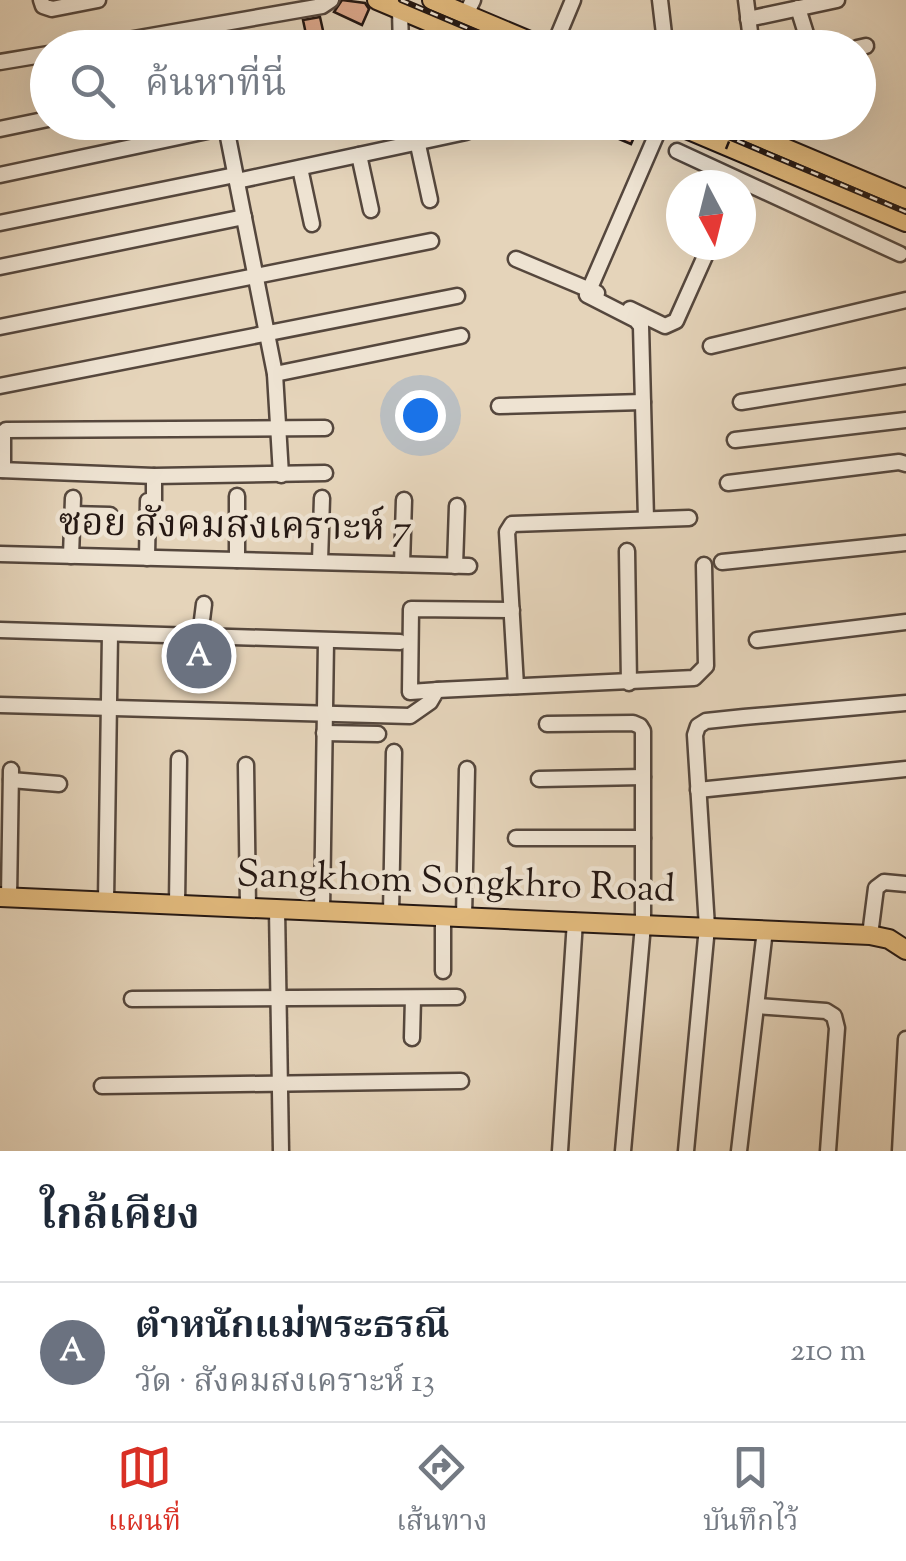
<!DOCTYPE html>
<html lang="th">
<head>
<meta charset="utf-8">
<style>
  :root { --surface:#fff; --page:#f6f6f7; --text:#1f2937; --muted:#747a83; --line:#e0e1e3; --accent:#d93025 }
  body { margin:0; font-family:"Sorts Mill Goudy","Noto Serif Thai",serif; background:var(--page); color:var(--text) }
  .compass { position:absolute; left:666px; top:170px; width:90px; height:90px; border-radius:50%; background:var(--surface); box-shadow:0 10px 40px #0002; rotate:173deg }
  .you { position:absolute; left:420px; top:415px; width:35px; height:35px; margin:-25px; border:8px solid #fff; border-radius:50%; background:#1a73e8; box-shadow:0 0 0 15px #1a73e833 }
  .badge { display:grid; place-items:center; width:65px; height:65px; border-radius:50%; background:var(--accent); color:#fff; font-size:32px; font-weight:700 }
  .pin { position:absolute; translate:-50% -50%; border:5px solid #fff; box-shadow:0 2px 10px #0006 }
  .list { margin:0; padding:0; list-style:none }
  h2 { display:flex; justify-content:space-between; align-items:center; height:130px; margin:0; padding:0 40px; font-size:42px }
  h2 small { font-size:32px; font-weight:400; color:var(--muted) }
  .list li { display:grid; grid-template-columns:65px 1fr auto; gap:30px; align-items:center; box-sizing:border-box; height:140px; padding:0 40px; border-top:2px solid var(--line) }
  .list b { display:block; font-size:38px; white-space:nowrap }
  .list p { margin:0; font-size:32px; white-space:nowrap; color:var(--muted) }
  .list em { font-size:32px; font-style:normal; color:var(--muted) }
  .icon { flex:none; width:55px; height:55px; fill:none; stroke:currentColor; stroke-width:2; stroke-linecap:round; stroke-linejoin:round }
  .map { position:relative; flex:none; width:906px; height:1151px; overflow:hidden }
  .search { position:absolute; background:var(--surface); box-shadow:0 10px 40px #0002; left:30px; right:30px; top:30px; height:110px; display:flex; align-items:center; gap:25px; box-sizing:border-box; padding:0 35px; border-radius:55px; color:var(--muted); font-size:38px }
  .sheet { height:270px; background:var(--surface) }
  nav { display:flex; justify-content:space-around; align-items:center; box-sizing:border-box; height:140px; border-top:2px solid var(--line); background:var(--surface); font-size:28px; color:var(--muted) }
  nav a { display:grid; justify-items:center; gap:5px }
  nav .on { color:var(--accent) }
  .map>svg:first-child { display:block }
  .building { fill:#dea98c; stroke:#251813; stroke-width:2.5 }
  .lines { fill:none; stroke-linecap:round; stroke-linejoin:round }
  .minor-casing { stroke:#55473d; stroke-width:19 }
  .major-casing { stroke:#251813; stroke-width:22 }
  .minor { stroke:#eee3d2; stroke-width:14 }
  .major { stroke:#e2ba7d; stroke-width:18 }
  .rail-casing { stroke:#251813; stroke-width:6 }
  .rail { stroke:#eee3d2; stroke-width:2.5; stroke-dasharray:8; stroke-linecap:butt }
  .path-bridge { stroke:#251813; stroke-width:2.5; stroke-dasharray:8 5; stroke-linecap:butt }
  .labels { text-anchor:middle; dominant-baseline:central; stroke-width:9; stroke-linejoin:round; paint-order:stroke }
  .street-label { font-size:38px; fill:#251813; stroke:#eee3d2 }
</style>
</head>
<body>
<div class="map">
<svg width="906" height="1151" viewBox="0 0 906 1151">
  <rect width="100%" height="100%" fill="#e5d4ba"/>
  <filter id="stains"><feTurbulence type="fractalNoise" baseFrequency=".002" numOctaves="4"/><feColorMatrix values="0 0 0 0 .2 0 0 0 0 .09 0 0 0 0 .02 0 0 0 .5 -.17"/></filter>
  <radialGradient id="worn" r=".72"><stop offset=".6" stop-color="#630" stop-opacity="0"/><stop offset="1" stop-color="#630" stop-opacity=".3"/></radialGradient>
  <g class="building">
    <polygon points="342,0 365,3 369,9 362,25 334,12"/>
    <polygon points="320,17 324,35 307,39 303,20"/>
    <polygon points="579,122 632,122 629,132 635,135 631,144"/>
  </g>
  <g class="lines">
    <g class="minor-casing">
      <g id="minor">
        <polyline points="41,0 43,6 52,9 98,0"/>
        <polyline points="660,0 664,34 662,48"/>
        <polyline points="746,0 752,48"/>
        <polyline points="798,8 808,40 814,48"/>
        <polyline points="400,10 401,48"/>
        <polyline points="466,14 473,0"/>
        <polyline points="748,19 837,0"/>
        <polyline points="82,48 322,6 331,0"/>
        <polyline points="553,48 573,0"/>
        <polyline points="857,48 866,46"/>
        <polyline points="0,62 48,54"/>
        <polyline points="225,122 275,374 281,475"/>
        <polyline points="413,122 430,200"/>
        <polyline points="0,129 48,119"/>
        <polyline points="677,151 900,254"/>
        <polyline points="359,155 371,210"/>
        <polyline points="300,168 312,224"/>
        <polyline points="0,175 226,127"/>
        <polyline points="237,181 466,132"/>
        <polyline points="0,223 235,175"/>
        <polyline points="516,259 597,293"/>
        <polyline points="0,267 244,217"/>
        <polyline points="630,309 665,326 676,321 710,245"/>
        <polyline points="0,327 431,241"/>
        <polyline points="711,346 906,300"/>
        <polyline points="275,374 461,336"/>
        <polyline points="0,386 457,296"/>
        <polyline points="741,402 906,376"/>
        <polyline points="499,406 643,402"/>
        <polyline points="735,440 906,420"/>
        <polyline points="0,470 154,476 325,473"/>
        <polyline points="3,470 3,434 6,430 325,428"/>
        <polyline points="728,483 899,462 906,464"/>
        <polyline points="72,514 110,515"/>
        <polyline points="646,519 641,326 636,320 587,295 662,122"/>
        <polyline points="627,551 629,683"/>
        <polyline points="0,554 469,566"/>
        <polyline points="71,556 73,498"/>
        <polyline points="147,558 148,501 154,500 154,476"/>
        <polyline points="237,560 237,496"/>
        <polyline points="320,561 322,498"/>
        <polyline points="722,562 906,543"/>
        <polyline points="402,564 404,500"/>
        <polyline points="455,566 457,506"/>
        <polyline points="0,630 400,642"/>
        <polyline points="200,636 204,604"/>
        <polyline points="757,640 906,622"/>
        <polyline points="516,686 507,532 512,524 689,518"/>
        <polyline points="439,690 410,692 411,609 512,610"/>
        <polyline points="0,705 410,716 430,702 437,690 694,678 706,666 704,565"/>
        <polyline points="547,724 633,723 640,726 643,731 643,925 623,1151"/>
        <polyline points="324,733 378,734"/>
        <polyline points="246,765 248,907"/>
        <polyline points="539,779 643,777"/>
        <polyline points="11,780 59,784"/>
        <polyline points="698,790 906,769"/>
        <polyline points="516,838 643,838"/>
        <polyline points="9,897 11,770"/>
        <polyline points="106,901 110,634"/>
        <polyline points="177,904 179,759"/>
        <polyline points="277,909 281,1151"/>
        <polyline points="322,911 326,641"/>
        <polyline points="391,914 394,752"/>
        <polyline points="443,916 443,971"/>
        <polyline points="464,917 467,769"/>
        <polyline points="870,935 876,888 884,882 906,884"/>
        <polyline points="132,999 457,997"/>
        <polyline points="757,1006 826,1011 834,1016 837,1028 828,1151"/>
        <polyline points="412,1038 413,998"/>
        <polyline points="102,1086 461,1081"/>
        <polyline points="560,1151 575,921"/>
        <polyline points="686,1151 707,927 695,735 698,726 706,721 744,717 906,703"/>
        <polyline points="739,1151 765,930"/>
        <polyline points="900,1151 906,1039"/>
      </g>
    </g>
    <g class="major-casing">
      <g id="major">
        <polyline points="377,0 491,48"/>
        <polyline points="432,0 546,48"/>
        <polyline points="670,122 906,222"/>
        <polyline points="723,122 906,199"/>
        <polyline points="0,897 870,935 889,939 906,950"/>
      </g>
    </g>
    <use href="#minor" class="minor"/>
    <use href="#major" class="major"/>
    <g class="rail-casing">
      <g id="rail">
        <polyline points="401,0 514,48"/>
        <polyline points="693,122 906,212"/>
      </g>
    </g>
    <use href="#rail" class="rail"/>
    <polyline class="path-bridge" points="726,149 737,122"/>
  </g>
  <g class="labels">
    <g class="street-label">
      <text transform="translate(235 528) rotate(1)">ซอย สังคมสงเคราะห์ 7</text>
      <text transform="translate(456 884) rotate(2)">Sangkhom Songkhro Road</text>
    </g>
  </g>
  <rect width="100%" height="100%" filter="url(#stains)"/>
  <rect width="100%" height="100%" fill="url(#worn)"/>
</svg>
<svg class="compass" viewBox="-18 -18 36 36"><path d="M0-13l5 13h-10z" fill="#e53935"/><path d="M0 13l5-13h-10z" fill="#747a83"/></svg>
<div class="you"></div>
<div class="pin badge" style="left:199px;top:656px;background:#6b7280">A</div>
<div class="search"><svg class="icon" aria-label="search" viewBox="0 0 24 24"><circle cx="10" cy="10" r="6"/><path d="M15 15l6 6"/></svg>ค้นหาที่นี่</div>
</div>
<section class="sheet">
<h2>ใกล้เคียง<small></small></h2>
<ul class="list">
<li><span class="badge" style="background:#6b7280">A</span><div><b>ตำหนักแม่พระธรณี</b><p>วัด · สังคมสงเคราะห์ 13</p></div><em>210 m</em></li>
</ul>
</section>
<nav>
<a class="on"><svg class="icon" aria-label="map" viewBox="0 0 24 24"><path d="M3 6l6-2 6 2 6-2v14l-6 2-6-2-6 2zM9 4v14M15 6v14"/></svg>แผนที่</a>
<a><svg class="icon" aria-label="directions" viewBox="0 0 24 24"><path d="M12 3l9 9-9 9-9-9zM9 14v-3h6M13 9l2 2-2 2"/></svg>เส้นทาง</a>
<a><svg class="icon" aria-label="saved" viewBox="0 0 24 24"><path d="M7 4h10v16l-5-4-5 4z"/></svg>บันทึกไว้</a>
</nav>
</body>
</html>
